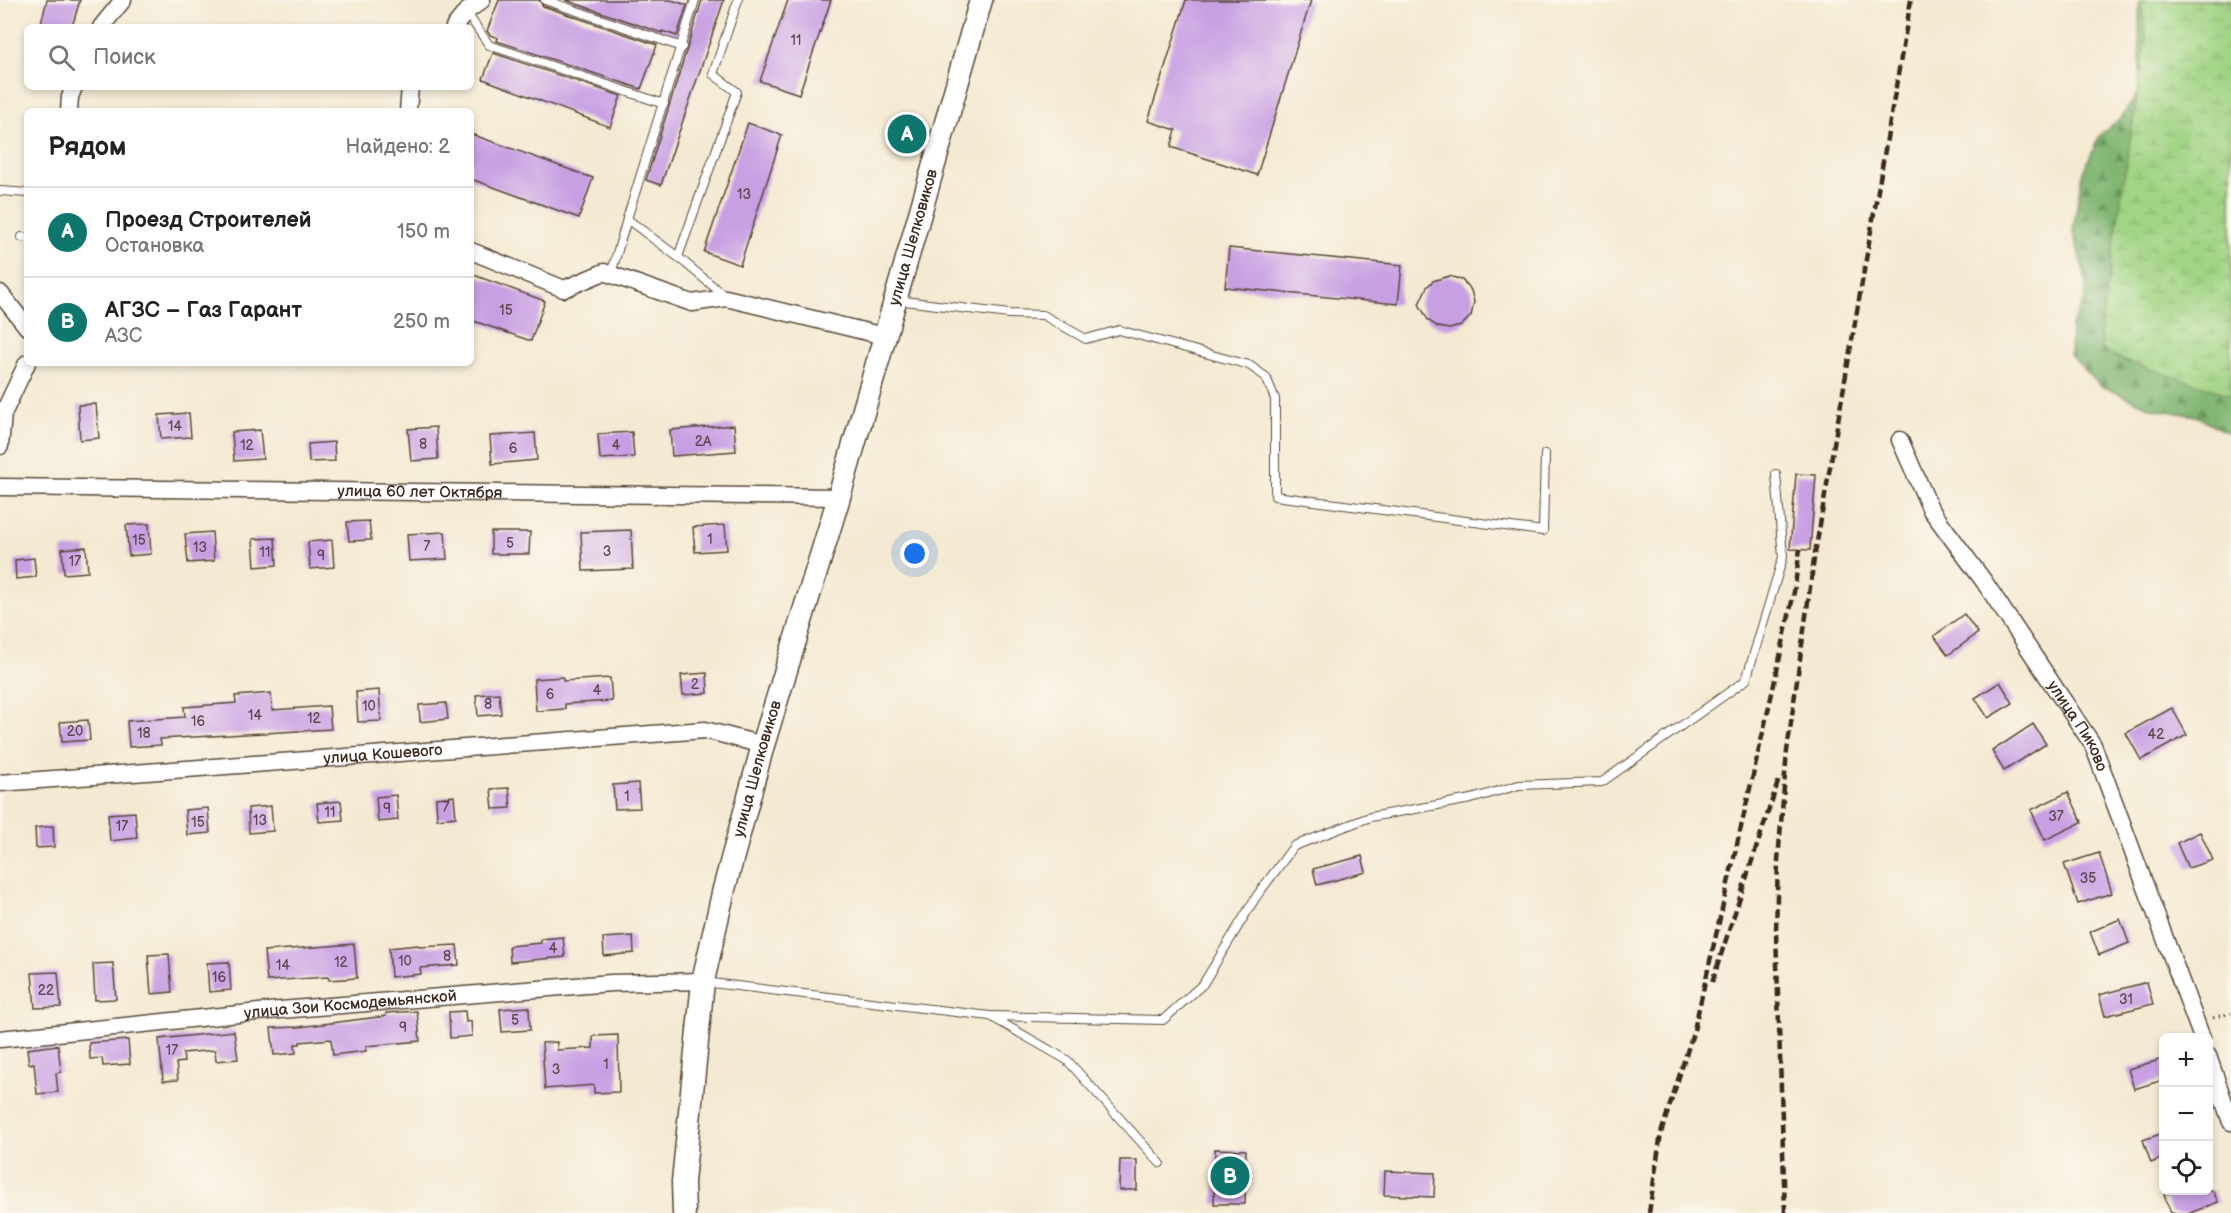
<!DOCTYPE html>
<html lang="ru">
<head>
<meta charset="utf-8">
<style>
  :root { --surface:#fff; --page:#f2f2f2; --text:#222; --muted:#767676; --line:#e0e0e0; --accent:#0f766e }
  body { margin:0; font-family:"Balsamiq Sans",sans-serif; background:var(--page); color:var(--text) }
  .controls { position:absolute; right:18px; bottom:18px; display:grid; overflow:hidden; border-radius:9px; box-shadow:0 3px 9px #0003 }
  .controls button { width:54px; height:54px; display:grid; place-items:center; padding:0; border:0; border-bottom:2px solid var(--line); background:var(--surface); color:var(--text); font:30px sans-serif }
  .you { position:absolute; left:915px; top:554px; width:21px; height:21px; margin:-15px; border:4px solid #fff; border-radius:50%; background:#1a73e8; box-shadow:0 0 0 9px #1a73e833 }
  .badge { display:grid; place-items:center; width:39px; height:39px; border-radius:50%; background:var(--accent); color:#fff; font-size:20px; font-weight:700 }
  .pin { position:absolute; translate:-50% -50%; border:3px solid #fff; box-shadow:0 2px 6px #0006 }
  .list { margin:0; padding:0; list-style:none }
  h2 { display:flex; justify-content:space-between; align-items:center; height:78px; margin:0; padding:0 24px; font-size:26px }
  h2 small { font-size:20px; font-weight:400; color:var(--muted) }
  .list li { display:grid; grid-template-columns:39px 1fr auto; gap:18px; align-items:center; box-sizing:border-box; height:90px; padding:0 24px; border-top:2px solid var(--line) }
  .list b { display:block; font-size:22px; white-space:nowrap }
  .list p { margin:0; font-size:20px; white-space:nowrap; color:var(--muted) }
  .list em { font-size:20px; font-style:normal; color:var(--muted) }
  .icon { flex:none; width:33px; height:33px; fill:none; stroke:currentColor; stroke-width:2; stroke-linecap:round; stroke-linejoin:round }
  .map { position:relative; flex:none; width:2231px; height:1213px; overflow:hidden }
  .search { position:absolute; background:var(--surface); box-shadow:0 3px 9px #0003; left:24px; top:24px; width:450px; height:66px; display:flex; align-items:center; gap:15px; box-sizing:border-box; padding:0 21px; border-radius:9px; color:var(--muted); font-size:22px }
  .panel { position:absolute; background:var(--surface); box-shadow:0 3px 9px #0003; left:24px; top:108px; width:450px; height:258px; border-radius:9px }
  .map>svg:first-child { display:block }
  .forest { fill:url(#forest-firs); stroke:#5e7048; stroke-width:1.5 }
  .wetland { fill:url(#wetland-marsh); stroke:#6e7f51; stroke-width:1.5 }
  .building { fill:#c79fe3 }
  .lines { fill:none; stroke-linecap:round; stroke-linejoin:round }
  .lane-casing { stroke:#574739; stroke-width:10 }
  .street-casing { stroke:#574739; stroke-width:19 }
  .secondary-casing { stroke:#574739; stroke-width:25 }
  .path { stroke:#574739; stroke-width:3; stroke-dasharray:1.5 4.5; stroke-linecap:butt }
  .lane { stroke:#fff; stroke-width:8 }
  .street { stroke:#fff; stroke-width:16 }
  .secondary { stroke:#fff; stroke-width:22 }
  .rail { stroke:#3b2a1e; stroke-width:4.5; stroke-dasharray:9 4.5; stroke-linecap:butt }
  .labels { text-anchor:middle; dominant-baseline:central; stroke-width:6; stroke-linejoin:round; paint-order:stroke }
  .number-label { font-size:14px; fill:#5e474f }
  .street-label { font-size:16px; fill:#3b2a1e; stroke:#fbf7ec }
</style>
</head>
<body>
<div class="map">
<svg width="2231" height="1213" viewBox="0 0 2231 1213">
  <defs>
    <pattern id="forest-firs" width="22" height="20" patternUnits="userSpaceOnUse" patternTransform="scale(1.5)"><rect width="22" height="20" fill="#80b672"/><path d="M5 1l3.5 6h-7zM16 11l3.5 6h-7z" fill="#6a945d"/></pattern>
    <pattern id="wetland-marsh" width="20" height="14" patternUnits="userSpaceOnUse" patternTransform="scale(1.5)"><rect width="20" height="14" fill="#a1d484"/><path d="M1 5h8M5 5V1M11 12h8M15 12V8" fill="none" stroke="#8cb672"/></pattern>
  </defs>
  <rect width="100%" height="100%" fill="#fbf7ec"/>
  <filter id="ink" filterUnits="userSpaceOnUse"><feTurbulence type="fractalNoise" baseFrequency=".0167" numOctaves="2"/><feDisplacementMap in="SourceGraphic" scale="12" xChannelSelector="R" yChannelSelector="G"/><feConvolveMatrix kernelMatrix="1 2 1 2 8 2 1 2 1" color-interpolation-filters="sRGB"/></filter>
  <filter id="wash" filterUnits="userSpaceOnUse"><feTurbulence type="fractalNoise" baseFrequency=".008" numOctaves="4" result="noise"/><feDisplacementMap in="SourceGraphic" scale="24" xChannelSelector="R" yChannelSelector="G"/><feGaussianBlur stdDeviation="1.35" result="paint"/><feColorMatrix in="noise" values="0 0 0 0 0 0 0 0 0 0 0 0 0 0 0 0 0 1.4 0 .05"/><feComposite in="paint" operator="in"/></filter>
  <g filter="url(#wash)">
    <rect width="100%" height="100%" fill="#f4e9d2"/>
    <polygon class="forest" points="2139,0 2231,0 2231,434 2196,416 2151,408 2100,385 2070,355 2071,326 2085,300 2087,284 2073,231 2082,174 2100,135 2121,118 2140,90"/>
    <polygon class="wetland" points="2141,0 2231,0 2231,395 2127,362 2103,350 2100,333 2146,38"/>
    <g id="blocks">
      <g class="building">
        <polygon points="47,0 80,0 72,27 40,27"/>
        <polygon points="499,0 539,0 543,6 657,45 641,89 497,41 498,38 490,35 487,31"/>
        <polygon points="565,0 671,0 687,5 677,36 662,31 662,33"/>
        <polygon points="702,0 724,0 661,185 646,180"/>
        <polygon points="788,0 831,0 799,94 760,81"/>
        <polygon points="1186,0 1311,0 1257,175 1171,147 1176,130 1148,121"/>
        <polygon points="493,53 621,96 610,127 483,79"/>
        <polygon points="748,123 782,135 740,265 704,252"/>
        <polygon points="471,134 593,178 579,218 471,179"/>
        <polygon points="1229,248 1402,265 1398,304 1225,287"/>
        <polygon points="471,274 545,301 531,341 471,320"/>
        <polygon points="1449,276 1462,280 1471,290 1474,302 1471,316 1461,326 1449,329 1438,327 1428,320 1419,304 1427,287 1433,281"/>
        <polygon points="96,404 99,438 80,440 78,405"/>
        <polygon points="189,413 191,437 161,439 159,415"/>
        <polygon points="734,425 736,451 672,456 670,430"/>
        <polygon points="436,427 438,459 411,461 408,429"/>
        <polygon points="260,430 263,459 234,461 232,432"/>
        <polygon points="632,432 634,457 600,459 598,434"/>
        <polygon points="535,433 537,460 492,464 490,436"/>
        <polygon points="334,442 335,461 309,462 308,444"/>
        <polygon points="1796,474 1816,475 1810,550 1790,549"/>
        <polygon points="369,521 371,540 349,541 347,522"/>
        <polygon points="149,524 151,554 129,556 126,525"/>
        <polygon points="725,525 727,550 695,552 693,527"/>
        <polygon points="631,530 633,569 583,571 581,532"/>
        <polygon points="212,532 214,561 188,563 185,534"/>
        <polygon points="445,532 447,559 409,561 407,534"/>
        <polygon points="491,532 530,532 529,554 491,554"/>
        <polygon points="275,538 277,565 255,567 253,539"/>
        <polygon points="332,540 334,567 310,569 308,542"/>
        <polygon points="86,547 88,572 64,574 62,549"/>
        <polygon points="34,558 36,577 16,579 15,560"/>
        <polygon points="1964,614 1978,633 1948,655 1934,636"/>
        <polygon points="707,673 708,693 683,695 681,675"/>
        <polygon points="563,677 563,681 610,678 612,701 565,704 565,709 536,711 534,679"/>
        <polygon points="2000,682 2013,703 1988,718 1975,698"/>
        <polygon points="379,690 381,721 358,722 356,692"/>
        <polygon points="271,693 272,710 329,706 331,729 160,739 161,745 129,747 127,721 185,717 184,707 236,703 235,696"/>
        <polygon points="499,693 501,714 478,716 476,695"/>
        <polygon points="446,703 448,719 420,722 419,705"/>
        <polygon points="2172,708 2187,735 2141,760 2126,733"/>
        <polygon points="88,720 90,740 62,742 60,722"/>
        <polygon points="2033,724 2046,744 2004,771 1992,751"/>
        <polygon points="638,783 640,808 615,809 613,785"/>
        <polygon points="509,788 511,808 493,809 491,789"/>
        <polygon points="2068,792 2082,822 2045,840 2031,810"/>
        <polygon points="396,795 398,820 378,822 376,797"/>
        <polygon points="454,796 456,817 437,819 436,798"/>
        <polygon points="341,801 343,820 319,822 317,803"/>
        <polygon points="271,806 273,831 249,833 248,808"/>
        <polygon points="208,808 210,833 187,835 185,810"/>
        <polygon points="135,812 137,838 110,841 108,814"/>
        <polygon points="53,826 54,847 36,848 35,828"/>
        <polygon points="2200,832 2213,860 2188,868 2177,843"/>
        <polygon points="2099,853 2112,893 2078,904 2064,864"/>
        <polygon points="1362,856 1366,872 1317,885 1313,869"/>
        <polygon points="2120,919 2129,943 2099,955 2090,932"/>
        <polygon points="633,936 634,953 604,956 603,938"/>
        <polygon points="563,937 565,957 510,962 509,946 541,943 541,939"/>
        <polygon points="354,944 357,978 329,980 328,977 267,981 264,951"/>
        <polygon points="418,945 419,947 457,945 459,965 420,968 421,974 391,977 389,948"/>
        <polygon points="169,954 172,992 151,994 148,955"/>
        <polygon points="229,962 231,990 209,992 207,963"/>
        <polygon points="113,963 116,999 95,1000 93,964"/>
        <polygon points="58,972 61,1007 35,1008 32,973"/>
        <polygon points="2147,982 2153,1004 2105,1016 2099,995"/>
        <polygon points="529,1007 530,1030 502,1032 500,1009"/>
        <polygon points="417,1011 420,1041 366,1046 366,1051 333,1055 331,1039 300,1042 300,1044 295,1044 296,1053 274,1055 271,1028 299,1027 386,1016 386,1013"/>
        <polygon points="465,1011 466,1022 471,1021 472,1036 450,1038 449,1012"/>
        <polygon points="234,1031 238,1059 216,1061 215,1050 183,1053 184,1062 176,1063 178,1080 163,1081 159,1039"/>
        <polygon points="618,1035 619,1092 594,1093 594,1085 545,1089 542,1043 557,1042 557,1050 593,1048 593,1036"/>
        <polygon points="128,1040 130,1064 103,1066 102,1058 90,1059 89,1043"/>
        <polygon points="58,1045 61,1072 56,1073 58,1092 37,1094 34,1063 29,1064 27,1049"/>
        <polygon points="2163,1059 2163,1080 2134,1089 2128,1069"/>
        <polygon points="2163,1133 2163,1158 2151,1163 2143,1140"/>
        <polygon points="1215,1149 1246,1150 1245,1204 1214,1204"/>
        <polygon points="1120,1160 1137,1160 1137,1190 1119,1190"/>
        <polygon points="1385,1171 1435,1173 1434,1197 1384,1195"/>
        <polygon points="2176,1191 2213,1191 2218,1202 2190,1213 2171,1213 2164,1195"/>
      </g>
    </g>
  </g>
  <g filter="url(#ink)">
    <use href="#blocks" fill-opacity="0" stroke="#574739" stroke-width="1.5"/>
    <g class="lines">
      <g class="lane-casing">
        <g id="lane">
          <polyline points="545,0 682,47"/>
          <polyline points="466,12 489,45 664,104"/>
          <polyline points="0,191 27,193"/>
          <polyline points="22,237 27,238"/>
          <polyline points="678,257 627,219 695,0"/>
          <polyline points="611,274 627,219"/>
          <polyline points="726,297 678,257 737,92 713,74 738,0"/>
          <polyline points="897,300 1009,314 1043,315 1086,339 1119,330 1249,365 1266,377 1275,399 1275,496 1543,531 1545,454"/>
          <polyline points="703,982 990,1016 1067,1060 1160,1163"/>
          <polyline points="990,1016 1163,1020 1203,984 1256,897 1294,846 1370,817 1471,799 1519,785 1602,782 1746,680 1783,557 1776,474"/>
        </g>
      </g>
      <g class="street-casing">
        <g id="street">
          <polyline points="101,27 123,0"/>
          <polyline points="454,27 466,12 482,0"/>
          <polyline points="69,111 70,97 74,87"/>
          <polyline points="408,111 410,87"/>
          <polyline points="471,251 564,289 604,272 692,303 726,298 884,336"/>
          <polyline points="0,293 27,327"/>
          <path id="s1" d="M1900,440L1931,510L1983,580L2093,745L2202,1038"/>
          <polyline points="0,446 3,414 27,363"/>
          <path id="s2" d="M0,487L839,497"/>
          <path id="s3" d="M0,783L705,730L763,745"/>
          <path id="s4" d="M0,1039L268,1011L611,983L703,981"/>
          <polyline points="2208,1056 2231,1122"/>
        </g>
      </g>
      <g class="secondary-casing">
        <g id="secondary">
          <path id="s5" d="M684,1213L683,1182L703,981L724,889L763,745L839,497L981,0"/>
        </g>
      </g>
      <polyline class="path" points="2213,1018 2231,1013"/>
      <use href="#lane" class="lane"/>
      <use href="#street" class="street"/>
      <use href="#secondary" class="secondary"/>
      <g class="rail">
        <polyline points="1712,982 1779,779"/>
        <polyline points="1649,1213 1661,1133 1694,1030 1773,689 1794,592 1800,549"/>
        <polyline points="1785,1213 1776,932 1778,860 1787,751 1814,559 1911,0"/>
      </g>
    </g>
  </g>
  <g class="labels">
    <g class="number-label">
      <text x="796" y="40">11</text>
      <text x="744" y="194">13</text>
      <text x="506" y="310">15</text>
      <text x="175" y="426">14</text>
      <text x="703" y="441">2А</text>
      <text x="423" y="444">8</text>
      <text x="247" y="445">12</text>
      <text x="616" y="445">4</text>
      <text x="513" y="448">6</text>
      <text x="710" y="539">1</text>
      <text x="139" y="540">15</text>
      <text x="510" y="543">5</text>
      <text x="427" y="546">7</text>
      <text x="200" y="547">13</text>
      <text x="607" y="551">3</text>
      <text x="265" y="552">11</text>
      <text x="321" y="555">9</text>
      <text x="75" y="561">17</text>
      <text x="695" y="684">2</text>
      <text x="597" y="690">4</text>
      <text x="550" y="694">6</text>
      <text x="488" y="704">8</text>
      <text x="369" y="706">10</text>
      <text x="255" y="715">14</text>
      <text x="314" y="718">12</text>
      <text x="198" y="721">16</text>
      <text x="75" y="731">20</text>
      <text x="144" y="733">18</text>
      <text x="2156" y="734">42</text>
      <text x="627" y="796">1</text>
      <text x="446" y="807">7</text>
      <text x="387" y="808">9</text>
      <text x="330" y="812">11</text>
      <text x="2056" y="816">37</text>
      <text x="260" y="820">13</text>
      <text x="198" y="822">15</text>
      <text x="122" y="826">17</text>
      <text x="2088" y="878">35</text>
      <text x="553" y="948">4</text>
      <text x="447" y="956">8</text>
      <text x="405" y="961">10</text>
      <text x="341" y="962">12</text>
      <text x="283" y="965">14</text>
      <text x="219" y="977">16</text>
      <text x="46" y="990">22</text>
      <text x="2126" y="999">31</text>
      <text x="515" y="1020">5</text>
      <text x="403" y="1027">9</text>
      <text x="172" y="1050">17</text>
      <text x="606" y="1064">1</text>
      <text x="556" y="1069">3</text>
    </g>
    <g class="street-label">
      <text stroke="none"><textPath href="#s5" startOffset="1006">улица Шелковиков</textPath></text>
      <text stroke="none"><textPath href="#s2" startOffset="420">улица 60 лет Октября</textPath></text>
      <text stroke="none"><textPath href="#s1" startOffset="338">улица Пиково</textPath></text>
      <text stroke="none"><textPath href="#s3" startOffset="384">улица Кошевого</textPath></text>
      <text stroke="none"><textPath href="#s5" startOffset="452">улица Шелковиков</textPath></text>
      <text stroke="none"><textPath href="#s4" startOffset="352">улица Зои Космодемьянской</textPath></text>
    </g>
  </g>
</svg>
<div class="controls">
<button>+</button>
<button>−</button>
<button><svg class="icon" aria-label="locate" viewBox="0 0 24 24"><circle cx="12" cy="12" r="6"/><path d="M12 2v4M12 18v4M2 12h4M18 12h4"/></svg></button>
</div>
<div class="you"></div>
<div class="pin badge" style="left:907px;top:134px">A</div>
<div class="pin badge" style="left:1230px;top:1176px">B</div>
<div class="search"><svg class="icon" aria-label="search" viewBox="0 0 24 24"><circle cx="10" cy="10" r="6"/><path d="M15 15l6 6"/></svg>Поиск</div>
<section class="panel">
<h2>Рядом<small>Найдено: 2</small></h2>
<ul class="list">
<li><span class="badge">A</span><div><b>Проезд Строителей</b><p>Остановка</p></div><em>150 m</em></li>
<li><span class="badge">B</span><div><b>АГЗС – Газ Гарант</b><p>АЗС</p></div><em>250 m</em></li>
</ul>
</section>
</div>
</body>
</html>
